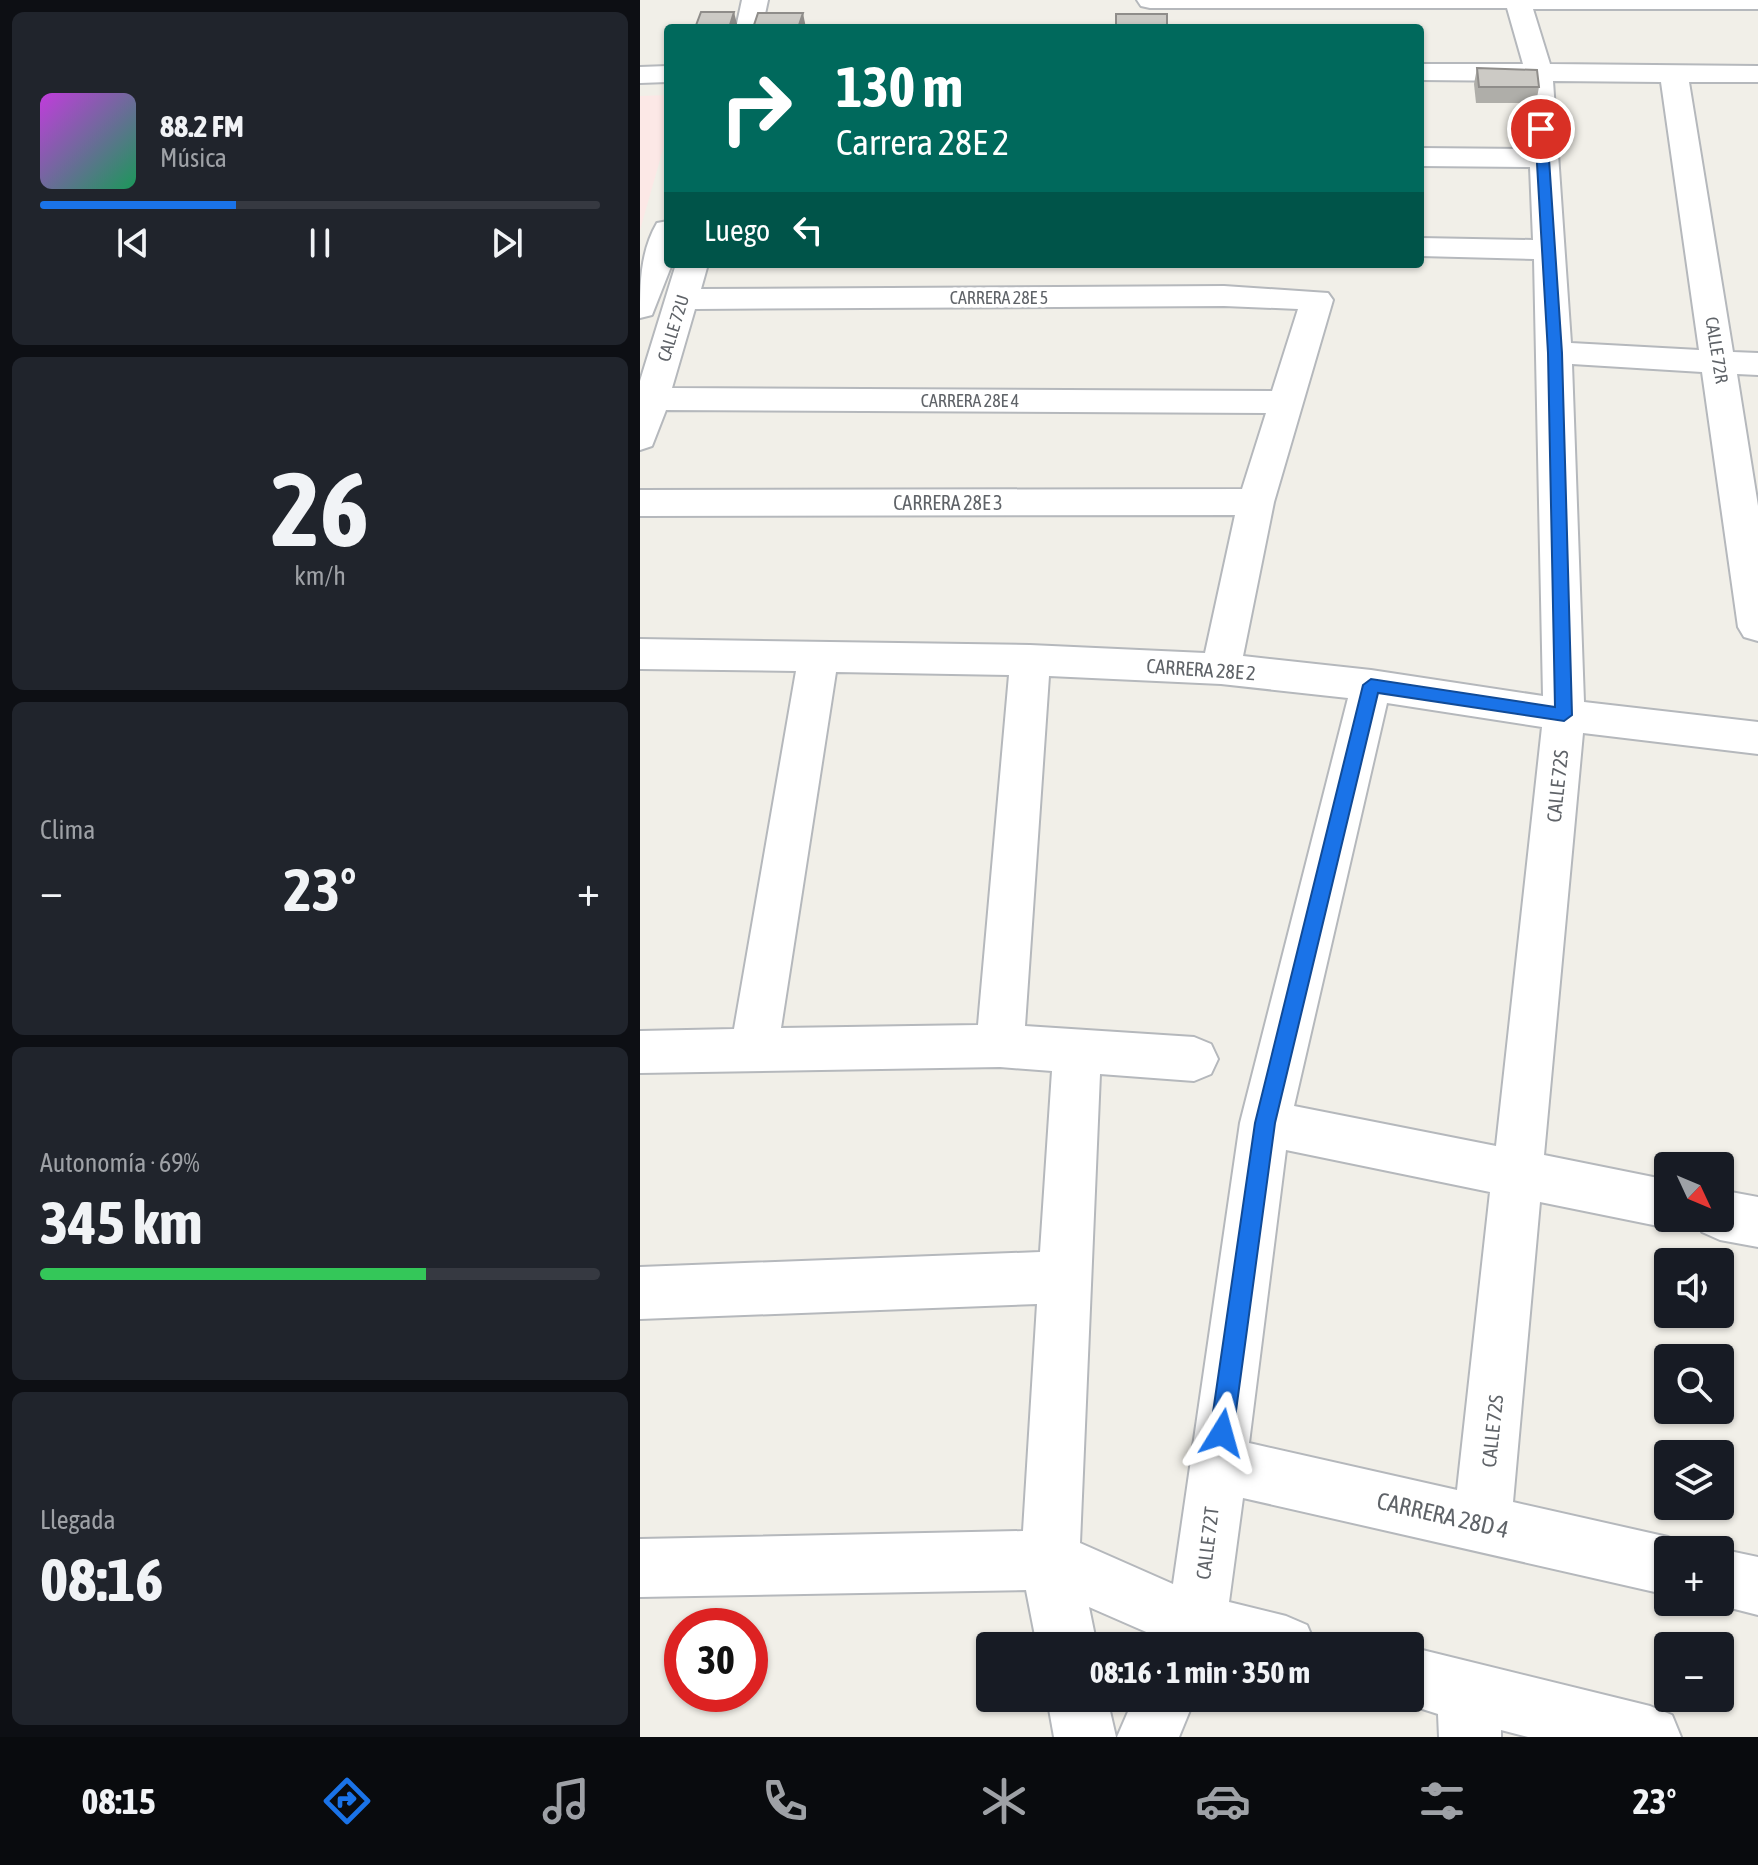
<!DOCTYPE html>
<html lang="es">
<head>
<meta charset="utf-8">
<style>
	body { margin:0; font-family:"Asap Condensed",sans-serif; background:#20242c; color:#f1f3f6; height:100vh; display:flex; flex-direction:column; font-size:30px; white-space:nowrap }
	* { box-sizing:border-box; margin:0 }
	p { font-size:26px; color:#9ea1a6 }
	.icon { flex:none; width:44px; height:44px; fill:none; stroke:currentColor; stroke-width:2; stroke-linecap:round; stroke-linejoin:round }
	.map { position:relative; flex:1; overflow:hidden }
	.side { display:flex; flex-direction:column; gap:12px; padding:12px; background:#0d0f14; width:640px }
	.side>* { flex:none }
	.banner { position:absolute; left:24px; top:24px; width:760px; height:244px; border-radius:8px; box-shadow:0 2px 6px #0004; background:#00695c; color:#fff; overflow:hidden }
	.needle { width:52px; rotate:134deg }
	.fabs { position:absolute; left:1014px; top:1152px; display:grid; gap:16px }
	.fabs a { display:grid; place-items:center; width:80px; height:80px; border-radius:8px; background:#171b24; box-shadow:0 2px 6px #0004; font-size:40px }
	.speed { position:absolute; left:24px; top:1608px; display:flex; gap:16px; font-size:40px; font-weight:700; text-align:center }
	.speed>* { display:grid; place-content:center; width:104px; height:104px; border-radius:50%; background:#171b24; box-shadow:0 2px 6px #0004; line-height:1 }
	.speed .limit { border:12px solid #d22; background:#fff; color:#111 }
	.pin { position:absolute; display:grid; place-items:center; width:68px; height:68px; color:#fff; margin:-34px; border:4px solid #fff; border-radius:50%; box-shadow:0 2px 8px #0007 }
	.me { position:absolute; width:88px; margin:-44px; rotate:8deg; stroke-linejoin:round; filter:drop-shadow(0 0 6px #0008) }
	.turn { display:flex; align-items:center; gap:28px; height:168px; padding:0 40px; font-size:36px }
	.turn .icon { width:104px; height:104px; stroke-width:2.5 }
	.turn b { display:block; font-size:56px; line-height:68px }
	.then { display:flex; align-items:center; height:76px; padding:0 40px; background:#0003; gap:16px; font-size:30px }
	.big { font-size:60px; font-weight:700; line-height:1.1 }
	.side .widget { flex:1; display:flex; flex-direction:column; justify-content:center; gap:12px; min-width:0; padding:0 28px; border-radius:12px; background:#20242c }
	.side .dial { align-items:center; gap:0 }
	.dial b { font-size:104px; line-height:1 }
	.song { display:flex; align-items:center; gap:24px }
	.cover { width:96px; height:96px; border-radius:12px; background:linear-gradient(135deg,hsl(290 70% 55%),hsl(150 70% 35%)) }
	.played { height:8px; border-radius:4px; background:linear-gradient(90deg,#1a73e8 35%,#363941 35%) }
	.keys { display:flex; justify-content:space-around; direction:ltr }
	.heat { display:flex; justify-content:space-between; align-items:center; font-size:44px; direction:ltr }
	.charge { height:12px; border-radius:6px; background:linear-gradient(90deg,#34c759 69%,#363941 0) }
	.trip { position:absolute; left:336px; top:1632px; width:448px; height:80px; border-radius:8px; background:#171b24; box-shadow:0 2px 6px #0004; font-weight:700; line-height:80px; text-align:center }
	.menu { display:flex; height:128px; justify-content:space-around; align-items:center; background:#090b0e; color:#9ea1a6 }
	.menu .icon { width:56px; height:56px }
	.menu .selected { color:#1a73e8 }
	.menu b { font-size:36px; color:#f1f3f6 }
	main { display:flex; flex:1; min-height:0 }
	.map>svg:first-child { display:block }
	.medical { fill:#fce8e6 }
	.lines { fill:none; stroke-linecap:round; stroke-linejoin:round }
	.minor-casing { stroke:#b5b8bc; stroke-width:4 }
	.minor { fill:#fff; fill-rule:evenodd }
	.wall { fill:#afaea9 }
	.shaded-wall { fill:#8f8d8a }
	.building { fill:#cccac5; stroke:#8f8d8a; stroke-width:2 }
	.route { fill:#1a73e8; stroke:#114b97; stroke-width:2 }
	.labels { text-anchor:middle; dominant-baseline:central; stroke-width:7; stroke-linejoin:round; paint-order:stroke }
	.far-street-label { font-size:18px; fill:#5f6368; stroke:#fff }
	.street-label { font-size:20px; fill:#5f6368; stroke:#fff }
	.near-street-label { font-size:24px; fill:#5f6368; stroke:#fff }
</style>
</head>
<body>
<main>
<section class="side">
<div class="widget">
<div class="song"><i class="cover"></i><div><b>88.2 FM</b><p>Música</p></div></div>
<div class="played"></div>
<div class="keys"><svg class="icon" aria-label="previous" viewBox="0 0 24 24"><path d="M18 5L8 12l10 7zM5 5v14"/></svg><svg class="icon" aria-label="pause" viewBox="0 0 24 24"><path d="M8 5v14M16 5v14"/></svg><svg class="icon" aria-label="next" viewBox="0 0 24 24"><path d="M6 5l10 7-10 7zM19 5v14"/></svg></div>
</div>
<div class="widget dial"><b>26</b><p>km/h</p></div>
<div class="widget"><p>Clima</p>
<div class="heat"><a>−</a><b class="big">23°</b><a>+</a></div>
</div>
<div class="widget"><p>Autonomía · 69%</p><b class="big">345 km</b><div class="charge"></div></div>
<div class="widget"><p>Llegada</p><b class="big">08:16</b></div>
</section>
<div class="map">
<svg width="1118" height="1737" viewBox="0 0 1118 1737">
	<rect width="100%" height="100%" fill="#f1efe8"/>
	<polygon class="medical" points="28,95 28,132 0,230 0,96"/>
	<g class="lines">
		<g class="minor-casing">
			<g id="minor">
				<polygon points="102,0 128,0 122,28 96,28"/>
				<path d="M497,0H1118V9H893L910,64L1118,66V82H1049L1093,352L1118,353V375L1097,374L1118,506V641L1104,637L1098,627L1062,372L932,364L944,702L1118,722V754L943,733L904,1155L1028,1180V1218H1047L1028,1228L900,1202L873,1502L1028,1537L1049,1545L1050,1550H1028V1595L603,1498L589,1602L646,1616L667,1625L676,1646H517L520,1638L449,1607L457,1646H397L386,1590L0,1597V1539L383,1531L397,1304L0,1319V1267L400,1252L412,1071L360,1067L0,1073V1031L94,1029L156,671L0,669V639L390,645L565,653L595,515L0,516V490L602,489L626,413L26,410L12,446L0,450V381L36,264H68L61,289L584,286L688,293L693,300L634,502L603,656L731,670L903,696L894,259L780,256V238L893,240L890,167L780,166V148L889,149L885,81L780,80V64H883L867,8H510L501,6ZM913,81L1021,82L1059,350L931,343ZM584,306L658,309L632,391L32,388L55,309ZM196,672L369,675L338,1025L141,1028ZM409,676L581,684L708,698L600,1123L533,1584L440,1543L460,1074L554,1081L571,1074L578,1059L571,1044L554,1037L385,1026ZM747,703L902,727L856,1146L654,1106ZM646,1150L850,1192L817,1490L609,1443Z"/>
				<polygon points="28,66 28,82 0,83 0,67"/>
				<path d="M28,221V264H32L12,315L0,318C0,285 0,252 17,223Z"/>
				<polygon points="1080,1190 1118,1197 1118,1247 1080,1240 1062,1232 1056,1218 1080,1218"/>
				<polygon points="1080,1549 1118,1557 1118,1615 1067,1602 1080,1602 1080,1550 1077,1550"/>
				<polygon points="770,1647 1010,1706 1032,1715 1041,1737 888,1737 861,1730 861,1737 799,1737 798,1714 748,1698 770,1698"/>
				<polygon points="407,1698 467,1698 476,1737 414,1737"/>
				<polygon points="494,1698 555,1698 539,1737 477,1737"/>
			</g>
		</g>
		<use href="#minor" class="minor"/>
	</g>
	<polygon class="wall" points="837,68 899,87 896,103 836,103 834,84"/>
	<g class="shaded-wall">
		<polygon points="94,12 98,28 89,28"/>
		<polygon points="163,13 166,28 158,28"/>
	</g>
	<g class="building">
		<polygon points="61,12 94,12 89,28 55,28"/>
		<polygon points="118,13 163,13 158,28 113,28"/>
		<rect x="476" y="14" width="51" height="14"/>
		<polygon points="837,68 897,70 899,87 839,87"/>
	</g>
	<polygon class="route" points="901,126 907,129 922,353 932,715 924,721 738,693 635,1123 593,1433 590,1441 582,1445 573,1441 570,1433 615,1123 723,685 731,679 915,707 908,353 895,129"/>
	<g class="labels">
		<g class="far-street-label">
			<text x="359" y="297">CARRERA 28E 5</text>
			<text transform="translate(33 328) rotate(-73)">CALLE 72U</text>
			<text transform="translate(1077 350) rotate(81)">CALLE 72R</text>
			<text x="330" y="400">CARRERA 28E 4</text>
		</g>
		<g class="street-label">
			<text x="308" y="502">CARRERA 28E 3</text>
			<text transform="translate(561 669) rotate(4)">CARRERA 28E 2</text>
			<text transform="translate(917 786) rotate(-84)">CALLE 72S</text>
			<text transform="translate(852 1431) rotate(-84)">CALLE 72S</text>
			<text transform="translate(567 1543) rotate(-83)">CALLE 72T</text>
		</g>
		<g class="near-street-label">
			<text transform="translate(803 1515) rotate(13)">CARRERA 28D 4</text>
		</g>
	</g>
</svg>
<div class="fabs">
<a><svg class="needle" viewBox="-14 -14 28 28"><path d="M0-13l5 13h-10z" fill="#e53935"/><path d="M0 13l5-13h-10z" fill="#9ea1a6"/></svg></a>
<a><svg class="icon" aria-label="sound" viewBox="0 0 24 24"><path d="M4 9h4l5-4v14l-5-4H4zM17 9q2 3 0 6"/></svg></a>
<a><svg class="icon" aria-label="search" viewBox="0 0 24 24"><circle cx="10" cy="10" r="6"/><path d="M15 15l6 6"/></svg></a>
<a><svg class="icon" aria-label="layers" viewBox="0 0 24 24"><path d="M12 4l9 5-9 5-9-5zM3 14l9 5 9-5"/></svg></a>
<a>+</a>
<a>−</a>
</div>
<div class="speed"><div class="limit">30</div></div>
<div class="pin" style="left:901px;top:129px;background:#d93025"><svg class="icon" aria-label="arrive" viewBox="0 0 24 24"><path d="M6 21V4h12l-3 4 3 4H6"/></svg></div>
<svg class="me" style="left:582px;top:1433px" viewBox="-20 -20 40 40"><path d="M0-17L14 15 0 8-14 15z" fill="#1a73e8" stroke="#fff" stroke-width="4"/></svg>
<div class="trip">08:16 · 1 min · 350 m</div>
<div class="banner">
<div class="turn"><svg class="icon" aria-label="right" viewBox="0 0 24 24"><path d="M7 20v-9h11M14 6l5 5-5 5"/></svg><div><b>130 m</b>Carrera 28E 2</div></div>
<div class="then">Luego<svg class="icon" aria-label="left" viewBox="0 0 24 24"><path d="M17 20v-9H6M10 6l-5 5 5 5"/></svg></div>
</div>
</div>
</main>
<nav class="menu">
<b>08:15</b>
<svg class="icon selected" aria-label="directions" viewBox="0 0 24 24"><path d="M12 3l9 9-9 9-9-9zM9 14v-3h6M13 9l2 2-2 2"/></svg>
<svg class="icon" aria-label="music" viewBox="0 0 24 24"><path d="M9 18V5l10-2v13"/><circle cx="6" cy="18" r="3"/><circle cx="16" cy="16" r="3"/></svg>
<svg class="icon" aria-label="phone" viewBox="0 0 24 24"><path d="M5 4h4l2 5-3 2q2 4 5 5l2-3 5 2v4C11 20 4 13 5 4z"/></svg>
<svg class="icon" aria-label="climate" viewBox="0 0 24 24"><path d="M12 3v18M4 7l16 10M4 17L20 7"/></svg>
<svg class="icon" aria-label="car" viewBox="0 0 24 24"><path d="M5 17H2v-5l4-1 3-4h7l3 4 3 1v5h-3M9 17h6M6 11h13"/><circle cx="7" cy="17" r="2"/><circle cx="17" cy="17" r="2"/></svg>
<svg class="icon" aria-label="filters" viewBox="0 0 24 24"><path d="M4 7h16M4 17h16"/><circle cx="9" cy="7" r="2"/><circle cx="15" cy="17" r="2"/></svg>
<b>23°</b>
</nav>
</body>
</html>
